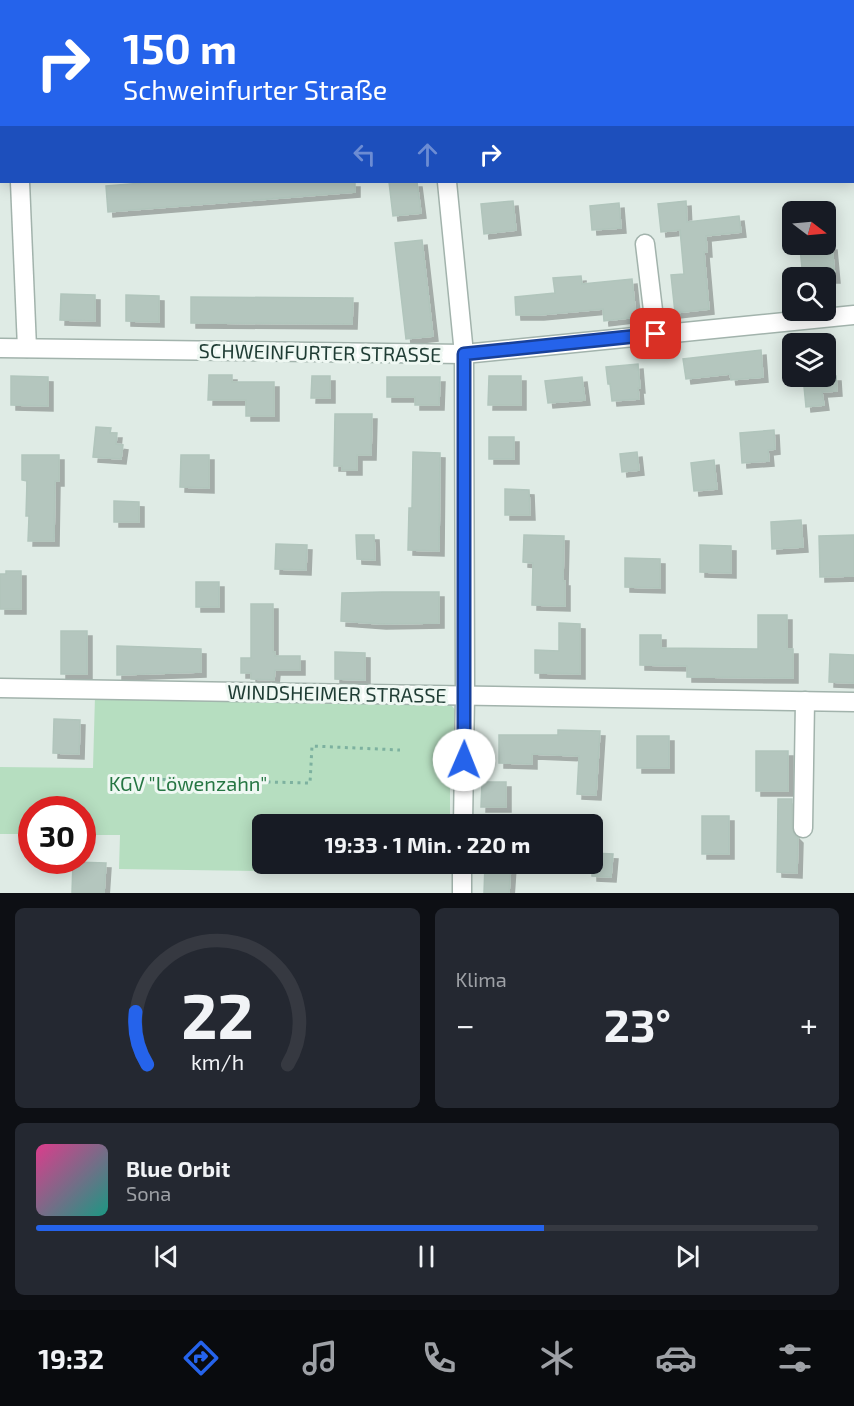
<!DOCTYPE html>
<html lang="de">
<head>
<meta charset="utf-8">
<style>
	body { margin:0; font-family:"Exo 2",sans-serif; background:#242831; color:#f1f3f6; height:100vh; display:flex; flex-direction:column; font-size:22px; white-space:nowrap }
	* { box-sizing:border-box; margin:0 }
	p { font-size:20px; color:#9ea1a6 }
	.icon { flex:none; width:33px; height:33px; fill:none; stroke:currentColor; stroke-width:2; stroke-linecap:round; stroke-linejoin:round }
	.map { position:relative; height:893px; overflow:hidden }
	.side { display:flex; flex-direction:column; gap:15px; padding:15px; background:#0d0f14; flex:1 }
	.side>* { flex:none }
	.guide { position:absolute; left:0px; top:0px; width:855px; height:183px; box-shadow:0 3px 15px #0003; background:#2563eb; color:#fff; overflow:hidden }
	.needle { width:39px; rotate:106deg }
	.tools { position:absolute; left:782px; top:201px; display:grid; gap:12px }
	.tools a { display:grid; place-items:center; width:54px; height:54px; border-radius:9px; background:#171b24; box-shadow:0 3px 15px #0003; font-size:30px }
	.speed { position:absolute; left:18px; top:796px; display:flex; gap:12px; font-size:30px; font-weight:700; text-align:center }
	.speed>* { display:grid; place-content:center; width:78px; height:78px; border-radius:50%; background:#171b24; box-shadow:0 3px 15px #0003; line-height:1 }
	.speed .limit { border:9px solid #d22; background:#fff; color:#111 }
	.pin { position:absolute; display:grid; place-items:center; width:51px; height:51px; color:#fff; margin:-26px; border-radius:12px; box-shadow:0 3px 9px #0006 }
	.me { position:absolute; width:66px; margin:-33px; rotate:1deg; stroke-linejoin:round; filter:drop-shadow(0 0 4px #0008) }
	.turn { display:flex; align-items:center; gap:21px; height:126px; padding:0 24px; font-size:27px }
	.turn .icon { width:78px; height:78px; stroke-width:2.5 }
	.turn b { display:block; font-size:42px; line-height:51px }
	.lanes { display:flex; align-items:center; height:57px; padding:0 24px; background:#0003; justify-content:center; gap:30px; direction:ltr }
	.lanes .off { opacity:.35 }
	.big { font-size:45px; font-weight:700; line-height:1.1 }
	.side .card { flex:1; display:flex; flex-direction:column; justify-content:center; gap:9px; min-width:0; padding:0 21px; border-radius:9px; background:#242831 }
	.side .dial { align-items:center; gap:0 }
	.dial svg { height:156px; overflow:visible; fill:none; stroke:#363941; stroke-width:7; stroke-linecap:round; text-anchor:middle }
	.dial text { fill:#f1f3f6; stroke:none }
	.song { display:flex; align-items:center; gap:18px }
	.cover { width:72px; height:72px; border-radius:9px; background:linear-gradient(135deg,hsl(330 70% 55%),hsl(170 70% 35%)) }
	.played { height:6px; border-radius:3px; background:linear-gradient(90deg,#2563eb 65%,#363941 65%) }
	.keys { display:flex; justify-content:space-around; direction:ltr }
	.heat { display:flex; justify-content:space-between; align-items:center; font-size:33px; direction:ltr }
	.side .tiles { flex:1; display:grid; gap:15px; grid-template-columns:1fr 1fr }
	.card:last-child { grid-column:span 2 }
	.trip { position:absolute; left:252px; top:814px; width:351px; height:60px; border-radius:9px; background:#171b24; box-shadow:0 3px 15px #0003; font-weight:700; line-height:60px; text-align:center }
	.dock { display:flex; height:96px; justify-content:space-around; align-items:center; background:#090b0e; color:#9ea1a6 }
	.dock .icon { width:42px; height:42px }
	.dock .selected { color:#2563eb }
	.dock b { font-size:27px; color:#f1f3f6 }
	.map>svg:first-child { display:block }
	.green { fill:#b6dec0 }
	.building { fill:#b4c6be; stroke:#b1c5bc; stroke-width:1.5; filter:url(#shadow) }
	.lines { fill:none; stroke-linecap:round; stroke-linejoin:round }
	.minor-casing { stroke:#a2b3ac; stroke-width:21 }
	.path { stroke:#7db19f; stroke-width:3; stroke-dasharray:3 4.5; stroke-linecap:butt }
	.minor { stroke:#fff; stroke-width:18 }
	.route-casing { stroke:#184099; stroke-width:15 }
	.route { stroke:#2563eb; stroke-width:10 }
	.labels { text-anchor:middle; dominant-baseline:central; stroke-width:6; stroke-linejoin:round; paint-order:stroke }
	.street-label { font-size:20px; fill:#1f3c34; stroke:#eff8f3 }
	.park-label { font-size:20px; fill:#267643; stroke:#eff8f3 }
</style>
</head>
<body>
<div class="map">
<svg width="854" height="893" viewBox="0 0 854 893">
	<defs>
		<filter id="shadow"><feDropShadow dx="5" dy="5" stdDeviation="0" flood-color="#0004"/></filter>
	</defs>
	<rect width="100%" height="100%" fill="#dfebe5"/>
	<polygon class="green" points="95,696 317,700 318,703 451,705 458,713 456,786 450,786 450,825 262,825 262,864 449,864 449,874 119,869 120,835 83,835 82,810 32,810 31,834 0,834 0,767 93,768"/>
	<g class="building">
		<polygon points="155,182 355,182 355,192 108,212 106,186"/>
		<polygon points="389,182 417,182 421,213 393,216"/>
		<polygon points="513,201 516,230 484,234 481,204"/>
		<polygon points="686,201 687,222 739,216 741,232 706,236 707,252 704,252 709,309 675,313 671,275 684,274 680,230 661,232 658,204"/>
		<polygon points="619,203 621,228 592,230 590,206"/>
		<polygon points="422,240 433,336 406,339 395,243"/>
		<polygon points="832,245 835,278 803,278 800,248"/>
		<polygon points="581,276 582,284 632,279 636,317 604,321 603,309 539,315 516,315 515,297 555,293 553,278"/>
		<polygon points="61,294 95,295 95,321 60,320"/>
		<polygon points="126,295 159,296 159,322 126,321"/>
		<polygon points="191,297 353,298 352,324 191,323"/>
		<polygon points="761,350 763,377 731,380 730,374 686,379 683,359"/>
		<polygon points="638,364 640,388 638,388 639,399 612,401 610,384 608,384 606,367"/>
		<polygon points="209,375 232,375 232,382 274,382 274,416 246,416 246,400 208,400"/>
		<polygon points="11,376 48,377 48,406 11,405"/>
		<polygon points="312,376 330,376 330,398 311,398"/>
		<polygon points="489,376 521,376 521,405 488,405"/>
		<polygon points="803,376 836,376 837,391 822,392 824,405 806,407"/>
		<polygon points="387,377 440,377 439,405 415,405 415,397 387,397"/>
		<polygon points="582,377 585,400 548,403 545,381"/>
		<polygon points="335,414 372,414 371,455 357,455 357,470 342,470 342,466 334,466"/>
		<polygon points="96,427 111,428 110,433 117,433 116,444 123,445 121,459 93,457"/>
		<polygon points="774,430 775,449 768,450 769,461 742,463 740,433"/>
		<rect x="489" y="437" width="25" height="22"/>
		<polygon points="413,452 440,453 439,551 408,550 409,508 412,508"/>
		<polygon points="637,452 639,470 622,472 620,454"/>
		<polygon points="22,455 59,455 59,481 55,481 54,541 28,541 29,516 26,516 27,481 22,480"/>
		<polygon points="181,455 209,455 209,488 180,487"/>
		<polygon points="714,460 717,489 694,491 691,463"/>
		<polygon points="505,489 529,490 530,515 505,515"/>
		<polygon points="114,501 139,502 139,522 114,522"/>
		<polygon points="801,520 803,547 772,549 771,522"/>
		<polygon points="356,535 374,535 375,560 357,559"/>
		<polygon points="524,535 564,536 563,581 565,581 565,606 532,605 533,563 523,562"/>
		<polygon points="854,535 854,576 820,577 819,536"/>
		<polygon points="276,544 307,545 306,570 275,569"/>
		<polygon points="700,545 731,546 731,573 700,572"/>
		<polygon points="625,558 660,559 660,588 625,587"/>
		<polygon points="6,571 21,571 21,609 0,609 0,574 6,574"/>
		<rect x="196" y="582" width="23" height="25"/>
		<polygon points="382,592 439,592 439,623 381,624 341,621 342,593"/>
		<polygon points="251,604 273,604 273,652 275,652 275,656 300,656 300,670 275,670 274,680 251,679 251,673 241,673 241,658 251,658"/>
		<polygon points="758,615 787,615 787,649 793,649 793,678 687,677 687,666 640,665 640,635 661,635 661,648 758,649"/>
		<polygon points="559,623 580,624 580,674 535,673 535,650 559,651"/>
		<rect x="61" y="631" width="26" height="43"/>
		<polygon points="117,646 201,649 201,672 117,675"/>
		<polygon points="335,652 365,653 365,680 335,679"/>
		<polygon points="830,654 854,655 854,683 829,682"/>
		<polygon points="54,719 80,720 79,754 53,753"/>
		<polygon points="558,730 600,731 596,795 577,794 579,756 532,754 532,764 499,763 499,735 558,735"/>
		<rect x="637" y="736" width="32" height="32"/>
		<rect x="756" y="751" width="32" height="40"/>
		<polygon points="482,782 506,782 506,807 481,807"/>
		<polygon points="778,799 792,799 792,828 794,834 798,838 797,873 777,872"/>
		<rect x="702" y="816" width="27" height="38"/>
		<polygon points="592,853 613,854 611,877 592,876"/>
		<polygon points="73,862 106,863 104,893 72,893"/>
		<polygon points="485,864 511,864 509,893 484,893"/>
	</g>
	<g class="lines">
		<g class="minor-casing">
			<g id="minor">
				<polyline points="331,0 331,2"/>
				<polyline points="429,0 429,2"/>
				<polyline points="203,2 223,0"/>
				<polyline points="0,17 2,17"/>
				<polyline points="20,182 27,348"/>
				<polyline points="447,182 464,354 465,695 463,825"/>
				<polyline points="645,244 656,335"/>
				<polyline points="0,348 464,354 854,315"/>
				<polyline points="0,688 854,702"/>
				<polyline points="803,828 805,701"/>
				<polyline points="462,893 462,864"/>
			</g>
		</g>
		<polyline class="path" points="140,779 310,783 312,746 400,750"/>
		<use href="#minor" class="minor"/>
	</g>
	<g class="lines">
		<g class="route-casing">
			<polyline id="route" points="464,760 464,354 656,334"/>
		</g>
		<use href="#route" class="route"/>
	</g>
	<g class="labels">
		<g class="street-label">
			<text transform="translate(320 352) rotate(1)">SCHWEINFURTER STRASSE</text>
			<text transform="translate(337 693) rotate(1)">WINDSHEIMER STRASSE</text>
		</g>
		<g class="park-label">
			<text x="188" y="783">KGV "Löwenzahn"</text>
		</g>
	</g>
</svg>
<div class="tools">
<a><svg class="needle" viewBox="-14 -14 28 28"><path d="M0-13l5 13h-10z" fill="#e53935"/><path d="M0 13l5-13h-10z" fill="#9ea1a6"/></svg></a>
<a><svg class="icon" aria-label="search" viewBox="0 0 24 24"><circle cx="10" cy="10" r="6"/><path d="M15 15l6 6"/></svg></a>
<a><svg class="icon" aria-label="layers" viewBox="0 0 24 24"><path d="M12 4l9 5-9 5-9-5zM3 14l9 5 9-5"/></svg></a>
</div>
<div class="speed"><div class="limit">30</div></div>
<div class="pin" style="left:656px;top:334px;background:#d93025"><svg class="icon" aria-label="arrive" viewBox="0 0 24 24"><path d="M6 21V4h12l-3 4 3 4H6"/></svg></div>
<svg class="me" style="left:464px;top:760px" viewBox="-20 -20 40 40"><circle r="19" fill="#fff"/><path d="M0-13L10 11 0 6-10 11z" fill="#2563eb"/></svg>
<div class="trip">19:33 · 1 Min. · 220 m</div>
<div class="guide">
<div class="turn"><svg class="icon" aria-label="right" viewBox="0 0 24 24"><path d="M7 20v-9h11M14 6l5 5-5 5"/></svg><div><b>150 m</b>Schweinfurter Straße</div></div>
<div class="lanes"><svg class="icon off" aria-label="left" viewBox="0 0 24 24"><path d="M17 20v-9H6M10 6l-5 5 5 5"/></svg><svg class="icon off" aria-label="ahead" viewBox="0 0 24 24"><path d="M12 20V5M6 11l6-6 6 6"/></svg><svg class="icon" aria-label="right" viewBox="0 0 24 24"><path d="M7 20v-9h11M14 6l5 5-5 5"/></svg></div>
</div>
</div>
<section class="side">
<div class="tiles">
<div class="card dial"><svg viewBox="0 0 100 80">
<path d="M14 69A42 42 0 1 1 86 69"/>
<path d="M14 69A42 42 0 0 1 8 42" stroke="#2563eb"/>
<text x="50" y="56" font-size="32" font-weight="700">22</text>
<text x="50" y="72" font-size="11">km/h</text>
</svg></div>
<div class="card"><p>Klima</p>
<div class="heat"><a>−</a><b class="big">23°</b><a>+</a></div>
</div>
<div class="card">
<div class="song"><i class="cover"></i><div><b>Blue Orbit</b><p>Sona</p></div></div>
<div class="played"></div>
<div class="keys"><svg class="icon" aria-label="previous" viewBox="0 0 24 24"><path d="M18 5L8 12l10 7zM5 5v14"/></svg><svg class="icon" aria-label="pause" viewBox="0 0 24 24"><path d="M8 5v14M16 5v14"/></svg><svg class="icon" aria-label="next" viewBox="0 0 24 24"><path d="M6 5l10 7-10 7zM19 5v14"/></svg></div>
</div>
</div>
</section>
<nav class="dock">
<b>19:32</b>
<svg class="icon selected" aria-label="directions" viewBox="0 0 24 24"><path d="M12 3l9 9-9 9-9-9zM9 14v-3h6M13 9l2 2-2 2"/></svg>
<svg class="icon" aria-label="music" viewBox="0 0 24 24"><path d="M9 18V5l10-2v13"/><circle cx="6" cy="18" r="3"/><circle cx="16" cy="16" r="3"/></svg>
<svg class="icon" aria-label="phone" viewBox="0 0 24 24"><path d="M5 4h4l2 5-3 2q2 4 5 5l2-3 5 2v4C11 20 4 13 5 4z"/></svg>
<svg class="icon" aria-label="climate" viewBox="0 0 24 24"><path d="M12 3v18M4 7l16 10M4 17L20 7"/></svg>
<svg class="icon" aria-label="car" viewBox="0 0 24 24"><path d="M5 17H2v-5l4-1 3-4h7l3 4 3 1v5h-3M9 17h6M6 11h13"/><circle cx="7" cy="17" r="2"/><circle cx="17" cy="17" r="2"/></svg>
<svg class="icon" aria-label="filters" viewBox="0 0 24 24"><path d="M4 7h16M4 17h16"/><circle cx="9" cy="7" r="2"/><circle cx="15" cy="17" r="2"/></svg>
</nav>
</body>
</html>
